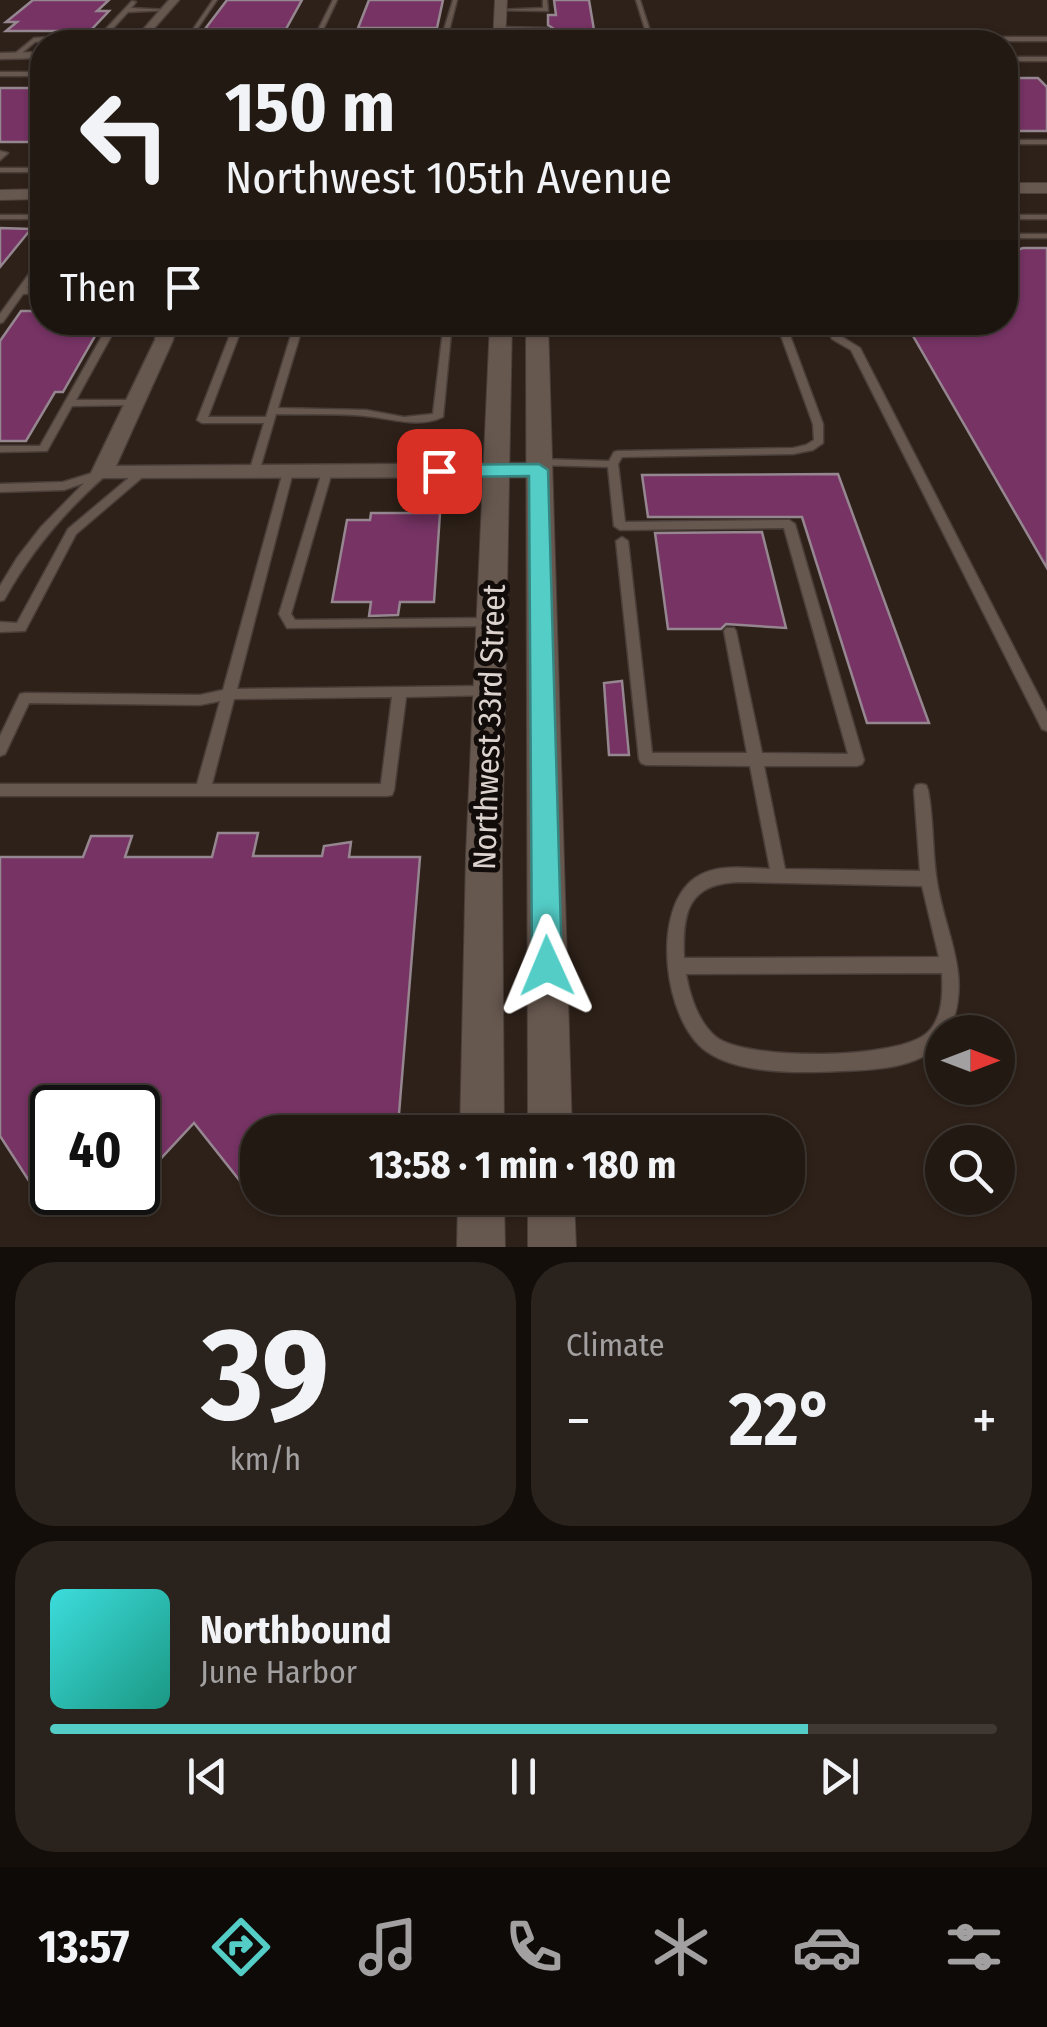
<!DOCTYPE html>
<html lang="en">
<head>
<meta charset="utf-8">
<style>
	body { margin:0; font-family:"Fira Sans Condensed",sans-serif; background:#2a221c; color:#f1f3f6; height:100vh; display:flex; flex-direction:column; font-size:38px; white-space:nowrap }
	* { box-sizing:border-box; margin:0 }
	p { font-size:32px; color:#a2a0a0 }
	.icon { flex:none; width:55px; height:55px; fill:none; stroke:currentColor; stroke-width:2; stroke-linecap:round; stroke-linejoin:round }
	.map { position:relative; height:1247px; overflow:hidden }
	.side { display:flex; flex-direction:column; gap:15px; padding:15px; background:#130e0a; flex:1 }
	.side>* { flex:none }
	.hud { position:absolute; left:30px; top:30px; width:988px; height:305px; border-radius:40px; box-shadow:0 2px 8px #0004,0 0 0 2px #3f3833; background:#221913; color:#f1f3f6; overflow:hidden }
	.needle { width:65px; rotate:90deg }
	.fabs { position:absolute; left:925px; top:1015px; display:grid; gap:20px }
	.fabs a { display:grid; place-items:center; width:90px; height:90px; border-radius:50%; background:#221913; box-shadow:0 2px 8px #0004,0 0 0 2px #3f3833; font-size:50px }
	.speed { position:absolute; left:30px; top:1085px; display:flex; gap:20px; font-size:50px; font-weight:700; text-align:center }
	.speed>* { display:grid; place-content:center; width:130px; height:130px; border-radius:50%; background:#221913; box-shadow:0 2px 8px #0004,0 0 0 2px #3f3833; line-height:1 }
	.speed .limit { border:5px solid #111; border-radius:15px; background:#fff; color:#111 }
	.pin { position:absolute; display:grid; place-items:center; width:85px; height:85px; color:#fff; margin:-42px; border-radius:20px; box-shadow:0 5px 15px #0006 }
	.me { position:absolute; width:110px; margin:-55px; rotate:359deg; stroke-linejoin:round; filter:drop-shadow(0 0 8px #0008) }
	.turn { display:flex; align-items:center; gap:35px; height:210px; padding:0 30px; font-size:45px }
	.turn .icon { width:130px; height:130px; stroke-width:2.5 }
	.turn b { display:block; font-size:70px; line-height:85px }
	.then { display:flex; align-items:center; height:95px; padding:0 30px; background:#0003; gap:20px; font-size:38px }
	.big { font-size:75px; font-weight:700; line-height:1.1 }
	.side .tile { flex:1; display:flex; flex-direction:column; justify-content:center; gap:15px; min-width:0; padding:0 35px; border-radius:40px; background:#2a221c }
	.side .dial { align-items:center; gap:0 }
	.dial b { font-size:130px; line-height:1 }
	.song { display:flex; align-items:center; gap:30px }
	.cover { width:120px; height:120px; border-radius:15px; background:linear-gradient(135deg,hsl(180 70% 55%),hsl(170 70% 35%)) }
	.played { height:10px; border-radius:5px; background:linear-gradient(90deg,#54cdc7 80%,#3f3833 80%) }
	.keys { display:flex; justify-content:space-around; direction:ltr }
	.heat { display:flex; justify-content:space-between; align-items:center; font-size:55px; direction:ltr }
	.side .tiles { flex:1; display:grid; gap:15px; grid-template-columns:1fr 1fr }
	.tile:last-child { grid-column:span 2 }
	.trip { position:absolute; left:240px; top:1115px; width:565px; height:100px; border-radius:40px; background:#221913; box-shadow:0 2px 8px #0004,0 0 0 2px #3f3833; font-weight:700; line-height:100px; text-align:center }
	.tabs { display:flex; height:160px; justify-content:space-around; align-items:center; background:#0e0a08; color:#a2a0a0 }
	.tabs .icon { width:70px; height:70px }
	.tabs .current { color:#54cdc7 }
	.tabs b { font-size:45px; color:#f1f3f6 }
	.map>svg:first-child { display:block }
	.building { fill:#763364; stroke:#958690; stroke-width:2.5 }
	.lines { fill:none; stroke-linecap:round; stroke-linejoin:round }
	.lane-casing { stroke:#493e39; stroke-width:3 }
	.street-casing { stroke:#493e39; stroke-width:3 }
	.secondary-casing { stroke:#493e39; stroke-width:2 }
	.lane { fill:#67584f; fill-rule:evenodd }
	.street { fill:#67584f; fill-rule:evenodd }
	.secondary { fill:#67584f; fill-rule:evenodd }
	.route { fill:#54cdc7; stroke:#378581; stroke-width:2.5 }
	.labels { text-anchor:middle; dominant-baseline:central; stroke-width:10; stroke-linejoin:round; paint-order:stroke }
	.street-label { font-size:32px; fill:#dcd3ce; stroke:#110c09 }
</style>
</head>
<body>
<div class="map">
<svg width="1047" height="1247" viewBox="0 0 1047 1247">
	<rect width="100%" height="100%" fill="#2e2119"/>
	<g class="building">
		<polygon points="33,0 109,0 97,11 109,11 90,31 6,31 17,22 6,22"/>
		<polygon points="227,0 302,0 286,29 205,29"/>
		<polygon points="369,0 443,0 437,28 358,28"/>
		<polygon points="554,0 589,0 596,42 550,42 554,29 548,25 548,15 556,15"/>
		<polygon points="1005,78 1038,78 1047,87 1047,131 1005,131"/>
		<rect x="0" y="88" width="42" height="54"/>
		<polygon points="0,228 31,229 0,267"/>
		<polygon points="1023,248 1047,248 1047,568 905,322 1005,322 1005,254"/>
		<polygon points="21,311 42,311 42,322 103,322 63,392 55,392 26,441 0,441 0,341"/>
		<polygon points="838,474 929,723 867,723 802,517 648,517 642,475"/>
		<polygon points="371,513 440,513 434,602 400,602 398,615 369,616 371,602 332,602 347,520 370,520"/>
		<polygon points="762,532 786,628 726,624 721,629 668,629 655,533"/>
		<polygon points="622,681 629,755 609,755 604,683"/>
		<polygon points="218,833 258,833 253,856 322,856 324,846 351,842 349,857 420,857 398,1126 393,1132 258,1132 258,1171 244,1186 194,1123 138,1183 138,1108 52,1108 52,1162 31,1184 0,1136 0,857 83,857 91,836 132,836 125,857 212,857"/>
	</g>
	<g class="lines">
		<g class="lane-casing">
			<g id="lane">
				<polygon points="213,0 217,0 193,35 316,34 333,0 337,0 321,34 443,33 453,0 457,0 448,35 445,37 320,38 316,42 313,40 314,38 187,38"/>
				<polygon points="543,0 547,0 548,11 498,10 543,8"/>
				<polygon points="636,0 640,0 652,37 1047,37 1047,41 653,41 653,42 649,42"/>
				<polygon points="132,1 136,2 131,8 169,10 128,12 105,37 35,42 17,57 12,56 34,38 101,34"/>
				<polygon points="500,27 547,28 550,30 547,32 498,30"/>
				<polygon points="499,37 538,40 541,42 497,40"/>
				<rect x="1005" y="57" width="42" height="4"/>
				<rect x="0" y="72" width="42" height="4"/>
				<rect x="1005" y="140" width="42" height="4"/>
				<polygon points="0,151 8,153 0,160"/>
				<rect x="0" y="168" width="42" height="4"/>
				<polygon points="0,215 38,215 42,217 38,219 0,219"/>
				<rect x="1005" y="215" width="42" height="4"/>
				<polygon points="1013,234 1047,234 1047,238 1016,238 1012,236"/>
				<polygon points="39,260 42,260 42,267 27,288 42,289 42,293 23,294 3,322 0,323 0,314"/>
				<polygon points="110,322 119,322 76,400 135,400 140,403 138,405 72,406 47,451 0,452 0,446 40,446"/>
				<path d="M235,322H244L208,417H266L295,322H304L278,408L366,410L404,417L433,414L444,322H452L443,417C418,429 391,418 365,416C336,413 306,415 276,414L259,472L254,475L250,474L249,472L264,423H202L197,420Z"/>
				<path d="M776,322H785L823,424V443L813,450L793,454L622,457L618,464L625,522L789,520L795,524L864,760L862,764L857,766H764L785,869L920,871L914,790L916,785L921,784L926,785L928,790C934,821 932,852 937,882C946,938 973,975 949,1032H942V1043C918,1068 875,1070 841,1071C802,1073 739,1075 706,1051C664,1021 650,910 695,878C716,863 746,868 770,869L750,766L646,765L641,763L639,759L616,541L622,537L628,541L652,753H747L724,631L726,628H734L736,631L762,753L848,754L784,528L620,530L614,526L608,467L539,465L534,462L539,459L609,461L614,452L618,451L793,448L806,445L814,440L813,424ZM740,882L922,886L939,957L684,958C682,912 688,883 740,882ZM942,973C943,993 943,1017 928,1032C901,1060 746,1061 716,1037C698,1022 690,996 686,974Z"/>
				<polygon points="825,322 834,322 839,335 860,348 1047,712 1047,731 1042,729 851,350 832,339"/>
				<path d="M288,469L293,472L237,689L487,686L492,687L494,691L492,695L406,697L394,790L392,795L387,796H0V784H197L220,701L200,705L29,703L5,754L0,756V736L20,694L25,693L200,695L223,690L283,472ZM392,697L381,784H212L234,699Z"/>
				<polygon points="327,469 332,472 291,614 295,620 489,618 495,623 493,626 287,628 279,614 322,472"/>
				<path d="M102,470L106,471V475C64,512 31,551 4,600L0,601V586L17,558L41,527L84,483L64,490L0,492V484L63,482Z"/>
				<polygon points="141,470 145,471 145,475 76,534 25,631 0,632 0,622 17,623 68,529 137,471"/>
			</g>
		</g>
		<g class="street-casing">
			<g id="street">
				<polygon points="169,0 179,0 142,42 132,42"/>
				<polygon points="42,52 42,58 0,59 0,53"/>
				<polygon points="158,322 176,322 173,340 116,466 539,463 550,470 539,477 94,478 91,473 155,340"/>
			</g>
		</g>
		<g class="secondary-casing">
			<g id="secondary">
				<polygon points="495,0 507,0 505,42 493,42"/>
				<rect x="1005" y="183" width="42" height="10"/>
				<polygon points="42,189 42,199 0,200 0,190"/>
				<polygon points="490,322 512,322 502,855 504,1132 460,1132 466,855"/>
				<polygon points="526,322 548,322 572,1132 528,1132"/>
				<polygon points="458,1198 504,1198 505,1247 457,1247"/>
				<polygon points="528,1198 574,1198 576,1247 528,1247"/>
			</g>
		</g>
		<use href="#lane" class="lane"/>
		<use href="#street" class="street"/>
		<use href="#secondary" class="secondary"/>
	</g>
	<polygon class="route" points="539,464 548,470 562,966 558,976 547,981 536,976 532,966 529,476 439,477 429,471 439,465"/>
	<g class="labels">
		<g class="street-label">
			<text transform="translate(489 727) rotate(-88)">Northwest 33rd Street</text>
		</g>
	</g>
</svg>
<div class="fabs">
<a><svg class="needle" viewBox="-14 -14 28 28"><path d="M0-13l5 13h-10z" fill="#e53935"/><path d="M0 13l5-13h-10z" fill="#a2a0a0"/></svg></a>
<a><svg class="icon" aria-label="search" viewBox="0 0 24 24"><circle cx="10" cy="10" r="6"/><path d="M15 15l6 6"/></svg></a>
</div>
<div class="speed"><div class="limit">40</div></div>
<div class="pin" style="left:439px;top:471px;background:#d93025"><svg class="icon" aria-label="arrive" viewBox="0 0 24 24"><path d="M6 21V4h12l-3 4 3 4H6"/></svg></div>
<svg class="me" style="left:547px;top:966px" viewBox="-20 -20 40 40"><path d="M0-17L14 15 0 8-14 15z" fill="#54cdc7" stroke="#fff" stroke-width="4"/></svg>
<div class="trip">13:58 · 1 min · 180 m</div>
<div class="hud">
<div class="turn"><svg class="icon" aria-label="left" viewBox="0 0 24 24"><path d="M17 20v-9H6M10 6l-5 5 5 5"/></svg><div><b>150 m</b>Northwest 105th Avenue</div></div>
<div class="then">Then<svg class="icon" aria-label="arrive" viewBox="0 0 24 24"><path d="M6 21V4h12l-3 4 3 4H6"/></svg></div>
</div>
</div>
<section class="side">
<div class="tiles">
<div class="tile dial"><b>39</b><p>km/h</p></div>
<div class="tile"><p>Climate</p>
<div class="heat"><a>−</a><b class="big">22°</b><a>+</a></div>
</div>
<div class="tile">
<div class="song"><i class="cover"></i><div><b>Northbound</b><p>June Harbor</p></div></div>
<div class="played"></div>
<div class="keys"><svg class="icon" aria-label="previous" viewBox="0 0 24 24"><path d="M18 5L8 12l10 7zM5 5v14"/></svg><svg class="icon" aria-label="pause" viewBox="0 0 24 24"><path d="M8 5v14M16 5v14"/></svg><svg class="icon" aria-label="next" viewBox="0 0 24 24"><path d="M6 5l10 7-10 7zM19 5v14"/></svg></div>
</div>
</div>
</section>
<nav class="tabs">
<b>13:57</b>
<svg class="icon current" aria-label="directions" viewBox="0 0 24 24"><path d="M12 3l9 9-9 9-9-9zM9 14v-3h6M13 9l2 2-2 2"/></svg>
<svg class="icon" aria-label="music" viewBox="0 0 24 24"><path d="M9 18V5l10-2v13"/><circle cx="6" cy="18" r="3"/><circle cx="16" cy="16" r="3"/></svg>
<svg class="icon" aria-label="phone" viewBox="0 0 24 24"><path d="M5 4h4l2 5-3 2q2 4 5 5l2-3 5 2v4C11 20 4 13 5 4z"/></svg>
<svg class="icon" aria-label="climate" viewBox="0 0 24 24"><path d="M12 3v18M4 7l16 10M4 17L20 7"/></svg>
<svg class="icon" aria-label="car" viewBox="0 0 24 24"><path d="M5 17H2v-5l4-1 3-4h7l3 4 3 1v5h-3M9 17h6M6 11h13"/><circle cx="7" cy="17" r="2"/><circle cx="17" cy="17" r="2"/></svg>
<svg class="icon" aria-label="filters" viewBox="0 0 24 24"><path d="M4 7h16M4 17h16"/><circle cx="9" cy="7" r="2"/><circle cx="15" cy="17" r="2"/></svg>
</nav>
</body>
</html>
